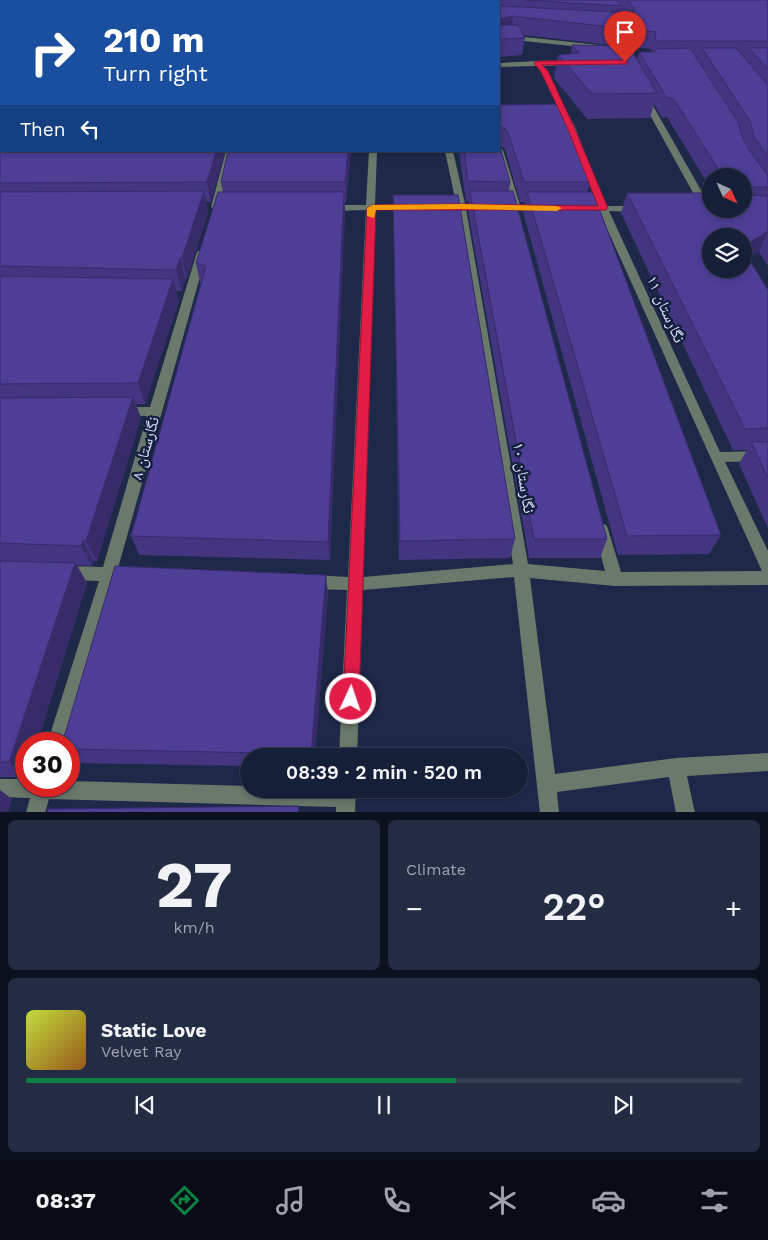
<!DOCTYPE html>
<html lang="en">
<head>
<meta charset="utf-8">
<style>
	body { margin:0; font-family:"Work Sans","Noto Naskh Arabic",sans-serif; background:#232c43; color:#f1f3f6; height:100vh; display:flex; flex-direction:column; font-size:19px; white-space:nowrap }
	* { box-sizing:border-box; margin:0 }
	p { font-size:16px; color:#9ea2ae }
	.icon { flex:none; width:28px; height:28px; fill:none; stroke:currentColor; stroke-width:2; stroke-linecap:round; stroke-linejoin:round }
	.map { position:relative; height:812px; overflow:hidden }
	.details { display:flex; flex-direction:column; gap:8px; padding:8px; background:#0c111f; flex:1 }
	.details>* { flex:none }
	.top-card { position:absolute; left:0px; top:0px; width:500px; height:152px; box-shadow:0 2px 8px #0003,0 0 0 1px #353d53; background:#1a4fa0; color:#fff; overflow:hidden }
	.needle { width:32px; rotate:135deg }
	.tools { position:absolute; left:702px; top:168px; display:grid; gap:10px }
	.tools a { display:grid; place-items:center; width:50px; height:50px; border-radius:50%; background:#161f38; box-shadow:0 2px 8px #0003,0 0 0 1px #353d53; font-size:25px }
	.speed { position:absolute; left:15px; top:732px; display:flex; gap:10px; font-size:25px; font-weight:700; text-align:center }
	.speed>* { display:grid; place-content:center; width:65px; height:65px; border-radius:50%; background:#161f38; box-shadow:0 2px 8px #0003,0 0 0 1px #353d53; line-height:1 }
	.speed .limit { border:8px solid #d22; background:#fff; color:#111 }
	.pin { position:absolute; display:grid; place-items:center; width:42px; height:42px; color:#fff; margin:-51px -21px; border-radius:50% 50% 50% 0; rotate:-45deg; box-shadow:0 0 5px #0007 }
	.pin .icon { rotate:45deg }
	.me { position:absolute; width:55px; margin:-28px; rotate:3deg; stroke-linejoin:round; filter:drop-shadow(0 0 4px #0008) }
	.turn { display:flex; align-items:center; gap:18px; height:105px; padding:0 20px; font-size:22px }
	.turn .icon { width:65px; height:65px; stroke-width:2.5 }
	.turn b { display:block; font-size:35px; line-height:42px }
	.then { display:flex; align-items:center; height:48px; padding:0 20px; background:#0003; gap:10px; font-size:19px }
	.big { font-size:38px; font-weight:600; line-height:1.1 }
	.details .tile { flex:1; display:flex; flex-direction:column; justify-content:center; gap:8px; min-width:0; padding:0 18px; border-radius:8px; background:#232c43 }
	.details .dial { align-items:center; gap:0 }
	.dial b { font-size:65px; line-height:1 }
	.song { display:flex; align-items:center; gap:15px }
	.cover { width:60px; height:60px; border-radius:8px; background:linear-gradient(135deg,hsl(70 70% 55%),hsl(30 70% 35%)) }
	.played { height:5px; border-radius:2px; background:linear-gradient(90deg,#0b8043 60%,#353d53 60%) }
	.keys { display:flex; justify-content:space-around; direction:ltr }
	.heat { display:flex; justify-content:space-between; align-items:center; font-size:28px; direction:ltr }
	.details .tiles { flex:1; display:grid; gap:8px; grid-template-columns:1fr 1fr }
	.tile:last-child { grid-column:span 2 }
	.trip { position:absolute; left:240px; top:748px; width:288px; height:50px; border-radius:25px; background:#161f38; box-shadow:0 2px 8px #0003,0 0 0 1px #353d53; font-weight:600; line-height:50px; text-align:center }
	.tabs { display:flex; height:80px; justify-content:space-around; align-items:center; background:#090c16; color:#9ea2ae }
	.tabs .icon { width:35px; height:35px }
	.tabs .on { color:#0b8043 }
	.tabs b { font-size:22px; color:#f1f3f6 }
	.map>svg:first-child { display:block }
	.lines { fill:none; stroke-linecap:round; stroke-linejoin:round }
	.minor { fill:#6a796b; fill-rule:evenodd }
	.wall { fill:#443581; fill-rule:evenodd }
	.shaded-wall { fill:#372b69 }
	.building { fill:#4f3e96; stroke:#372b69 }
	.route { fill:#e11d48; stroke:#92132f }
	.slow { fill:#f59e0b }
	.labels { text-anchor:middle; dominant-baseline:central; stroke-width:5; stroke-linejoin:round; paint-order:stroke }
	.street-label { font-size:16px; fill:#dce5fa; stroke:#151f3f }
</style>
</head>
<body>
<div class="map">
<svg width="768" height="813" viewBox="0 0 768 813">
	<rect width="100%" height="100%" fill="#1e294a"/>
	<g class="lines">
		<g class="minor">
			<polygon points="515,36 599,45 602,47 599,49 515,40 499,41 499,37"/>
			<polygon points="537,61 574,61 578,63 574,65 543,66 575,127 606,206 638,206 643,209 638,212 609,211 720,452 768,451 768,461 725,462 768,551 768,585 615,586 530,578 555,774 676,758 768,753 768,771 687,776 695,813 676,813 669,777 557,792 559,813 540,813 514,577 363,590 357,756 339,756 347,590 311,589 306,587 303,582 306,577 311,575 348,577 366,210 328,211 323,208 328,205 366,205 369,151 377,151 375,205 408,204 413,207 408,210 375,210 363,577 513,564 457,209 443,209 438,206 443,203 456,203 445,151 453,151 465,204 511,205 495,151 499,151 499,147 503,150 520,205 541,205 546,208 541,211 466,209 528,564 605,571 594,529 596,525 601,523 606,525 608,529 621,572 762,571 599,211 583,211 578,208 583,205 597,205 567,127 541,72 536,66 499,67 499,63"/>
			<polygon points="641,95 648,97 727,236 717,236 640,97"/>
			<rect x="0" y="121" width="1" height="4"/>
			<polygon points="226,151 234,151 221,207 216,210 211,207"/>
			<polygon points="202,249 207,252 118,568 134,570 137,575 134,580 129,582 114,581 65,744 47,744 99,581 67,580 62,578 59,573 62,568 67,566 103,567 147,416 118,415 116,412 118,409 122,407 150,407 197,252"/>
			<polygon points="0,779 26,779 26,786 69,786 69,781 249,786 249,789 356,789 355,813 336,813 336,807 49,799 45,813 26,813 30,798 0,797"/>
		</g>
	</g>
	<g class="wall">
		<path d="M405,0H768V266L759,252L748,258L768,290V528L739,464L747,450H733L621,213L627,193L711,209H744V176H711V189L667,117L662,118L654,104L650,118L587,119L554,78L558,55L571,54L572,45L620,46L523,35L525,38L522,55L499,57V1H404ZM629,47L651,49V52H639L637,60Z"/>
		<polygon points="499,105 590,182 587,192 721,535 709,554 618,555 523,212 525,202 520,202 505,149 500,146 510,182 509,191 607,539 600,558 529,558 468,211 469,201 466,201 459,151 499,151"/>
		<polygon points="0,132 225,151 211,202 206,202 208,212 187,279 185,279 182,291 176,291 179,301 145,404 136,404 141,418 97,561 94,561 92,566 77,565 87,583 37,744 26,744 26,777 0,777"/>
		<polygon points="228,151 351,151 346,202 345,202 345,211 330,560 139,555 131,536 201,283 200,283 196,263 223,192 221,182"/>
		<polygon points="393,195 515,539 510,558 399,560"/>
		<polygon points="328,593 315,756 249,756 249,766 74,763 69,758 69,744"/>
	</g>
	<g class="shaded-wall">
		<rect x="246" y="0" width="10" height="1"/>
		<polygon points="513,16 511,34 499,36 500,19"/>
		<rect x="0" y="91" width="1" height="27"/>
		<polygon points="501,126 499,145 499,128"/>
		<polygon points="216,151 225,151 211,202 207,182"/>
		<polygon points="348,151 351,151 346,202 345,182"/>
		<polygon points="204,191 208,212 187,279 182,258"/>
		<polygon points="344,192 345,211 330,560 328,542"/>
		<polygon points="768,231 759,252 744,261 744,245"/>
		<polygon points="180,258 185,279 182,291 176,270"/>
		<polygon points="173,279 179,301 145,404 138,383"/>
		<polygon points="133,397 141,418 97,561 86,541"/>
		<polygon points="83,541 94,561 92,566 81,546"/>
		<polygon points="75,563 87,583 37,744 26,744 26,777 9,762"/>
		<polygon points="326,575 328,593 315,756 311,756 311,754"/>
		<polygon points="0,790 12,799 8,813 0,813"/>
	</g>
	<g class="building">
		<polygon points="0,0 246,0 246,1 1,1 1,91 0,91"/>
		<polygon points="266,0 499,0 501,6 633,13 634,8 628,0 768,0 768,41 655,41 656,32 513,16 500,19 500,25 518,25 525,38 499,39 499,1 266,1"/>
		<polygon points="525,0 617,0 622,6"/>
		<polygon points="572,45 629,46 657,93 592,94 558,55 579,53"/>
		<polygon points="690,48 738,122 743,139 750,151 768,175 768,187 744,187 744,176 723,176 673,98 667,98 639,52 655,52 655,49"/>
		<polygon points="702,48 736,48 768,85 768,156 754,137 750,121"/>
		<polygon points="749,48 768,48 768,69"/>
		<polygon points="560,104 590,182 524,182 507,130 501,126 499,128 499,105"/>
		<polygon points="1,131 1,151 216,151 207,182 0,183 0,132"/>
		<polygon points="499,143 510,182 468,181 464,151 499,151"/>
		<polygon points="228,151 348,151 345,182 221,182"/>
		<polygon points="204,191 182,258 180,258 176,270 0,266 0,192"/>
		<polygon points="470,191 513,191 607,539 534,539"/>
		<polygon points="218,192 344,192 328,542 131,536 206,266 196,263"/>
		<polygon points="527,192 593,192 721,535 627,536"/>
		<polygon points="627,193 710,193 711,195 711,209 720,209 725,217 737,215 733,209 744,209 744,195 768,196 768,231 744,246 744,236 711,236 711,269 744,269 744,251 768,290 768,428 745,429"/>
		<polygon points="393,195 458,195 515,539 400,541"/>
		<polygon points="0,276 173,279 138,383 0,384"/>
		<polygon points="133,397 86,541 83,541 81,546 0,543 0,398"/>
		<polygon points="751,442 768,442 768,478"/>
		<polygon points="0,561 75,563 9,762 0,762"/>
		<polygon points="115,566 326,575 311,754 69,749 69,744 62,744"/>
		<polygon points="299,806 298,813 47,813 48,809"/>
	</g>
	<polygon class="route" points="625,60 627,61 627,64 542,65 548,71 574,127 608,208 606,210 376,210 359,699 357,704 351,707 345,704 343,699 367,208 372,205 461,204 598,206 567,127 541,72 534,63 538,61"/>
	<polygon class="slow" points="461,204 557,206 562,208 557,211 461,209 376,210 374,218 367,216 367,208 372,205"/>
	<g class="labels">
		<g class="street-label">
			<text transform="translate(666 309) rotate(66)">نگارستان ۱۱</text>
			<text transform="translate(145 448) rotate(-74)">نگارستان ۸</text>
			<text transform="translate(524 478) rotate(81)">نگارستان ۱۰</text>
		</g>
	</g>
</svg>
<div class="tools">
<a><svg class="needle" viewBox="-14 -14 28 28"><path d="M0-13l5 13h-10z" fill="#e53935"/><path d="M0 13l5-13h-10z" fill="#9ea2ae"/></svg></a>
<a><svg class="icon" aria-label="layers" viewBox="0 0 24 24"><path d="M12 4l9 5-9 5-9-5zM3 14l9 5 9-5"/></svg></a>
</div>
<div class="speed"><div class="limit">30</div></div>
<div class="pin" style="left:625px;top:62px;background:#d93025"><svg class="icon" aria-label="arrive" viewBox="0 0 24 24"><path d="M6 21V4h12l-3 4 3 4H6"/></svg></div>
<svg class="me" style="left:351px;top:699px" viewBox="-20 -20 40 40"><circle r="17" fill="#e11d48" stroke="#fff" stroke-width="3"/><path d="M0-11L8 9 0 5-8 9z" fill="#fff"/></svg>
<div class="trip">08:39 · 2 min · 520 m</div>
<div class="top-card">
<div class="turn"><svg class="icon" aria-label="right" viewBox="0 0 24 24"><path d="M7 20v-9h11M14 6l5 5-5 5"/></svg><div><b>210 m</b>Turn right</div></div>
<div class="then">Then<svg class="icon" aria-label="left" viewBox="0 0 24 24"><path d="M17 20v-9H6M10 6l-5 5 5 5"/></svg></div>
</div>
</div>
<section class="details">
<div class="tiles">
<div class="tile dial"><b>27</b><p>km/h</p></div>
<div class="tile"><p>Climate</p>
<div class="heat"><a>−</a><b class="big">22°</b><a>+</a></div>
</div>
<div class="tile">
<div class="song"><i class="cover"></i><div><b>Static Love</b><p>Velvet Ray</p></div></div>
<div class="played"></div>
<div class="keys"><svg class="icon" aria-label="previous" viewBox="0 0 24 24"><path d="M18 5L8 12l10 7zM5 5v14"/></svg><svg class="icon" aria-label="pause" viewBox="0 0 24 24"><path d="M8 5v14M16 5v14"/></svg><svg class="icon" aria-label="next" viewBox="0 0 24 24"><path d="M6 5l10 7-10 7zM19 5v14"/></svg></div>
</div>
</div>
</section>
<nav class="tabs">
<b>08:37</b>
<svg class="icon on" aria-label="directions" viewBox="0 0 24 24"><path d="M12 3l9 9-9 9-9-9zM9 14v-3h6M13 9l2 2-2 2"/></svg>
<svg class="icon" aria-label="music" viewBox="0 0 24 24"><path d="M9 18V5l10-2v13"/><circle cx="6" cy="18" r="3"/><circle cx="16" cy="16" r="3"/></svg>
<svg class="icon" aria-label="phone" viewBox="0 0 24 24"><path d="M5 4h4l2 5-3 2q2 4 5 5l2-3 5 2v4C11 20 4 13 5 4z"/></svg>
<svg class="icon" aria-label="climate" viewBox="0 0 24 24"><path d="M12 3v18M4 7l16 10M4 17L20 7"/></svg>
<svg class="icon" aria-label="car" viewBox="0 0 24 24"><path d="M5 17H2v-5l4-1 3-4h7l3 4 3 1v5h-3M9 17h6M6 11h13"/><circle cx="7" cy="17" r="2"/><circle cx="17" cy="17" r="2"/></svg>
<svg class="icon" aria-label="filters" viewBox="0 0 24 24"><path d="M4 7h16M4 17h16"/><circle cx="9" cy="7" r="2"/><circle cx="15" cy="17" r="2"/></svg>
</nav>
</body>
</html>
